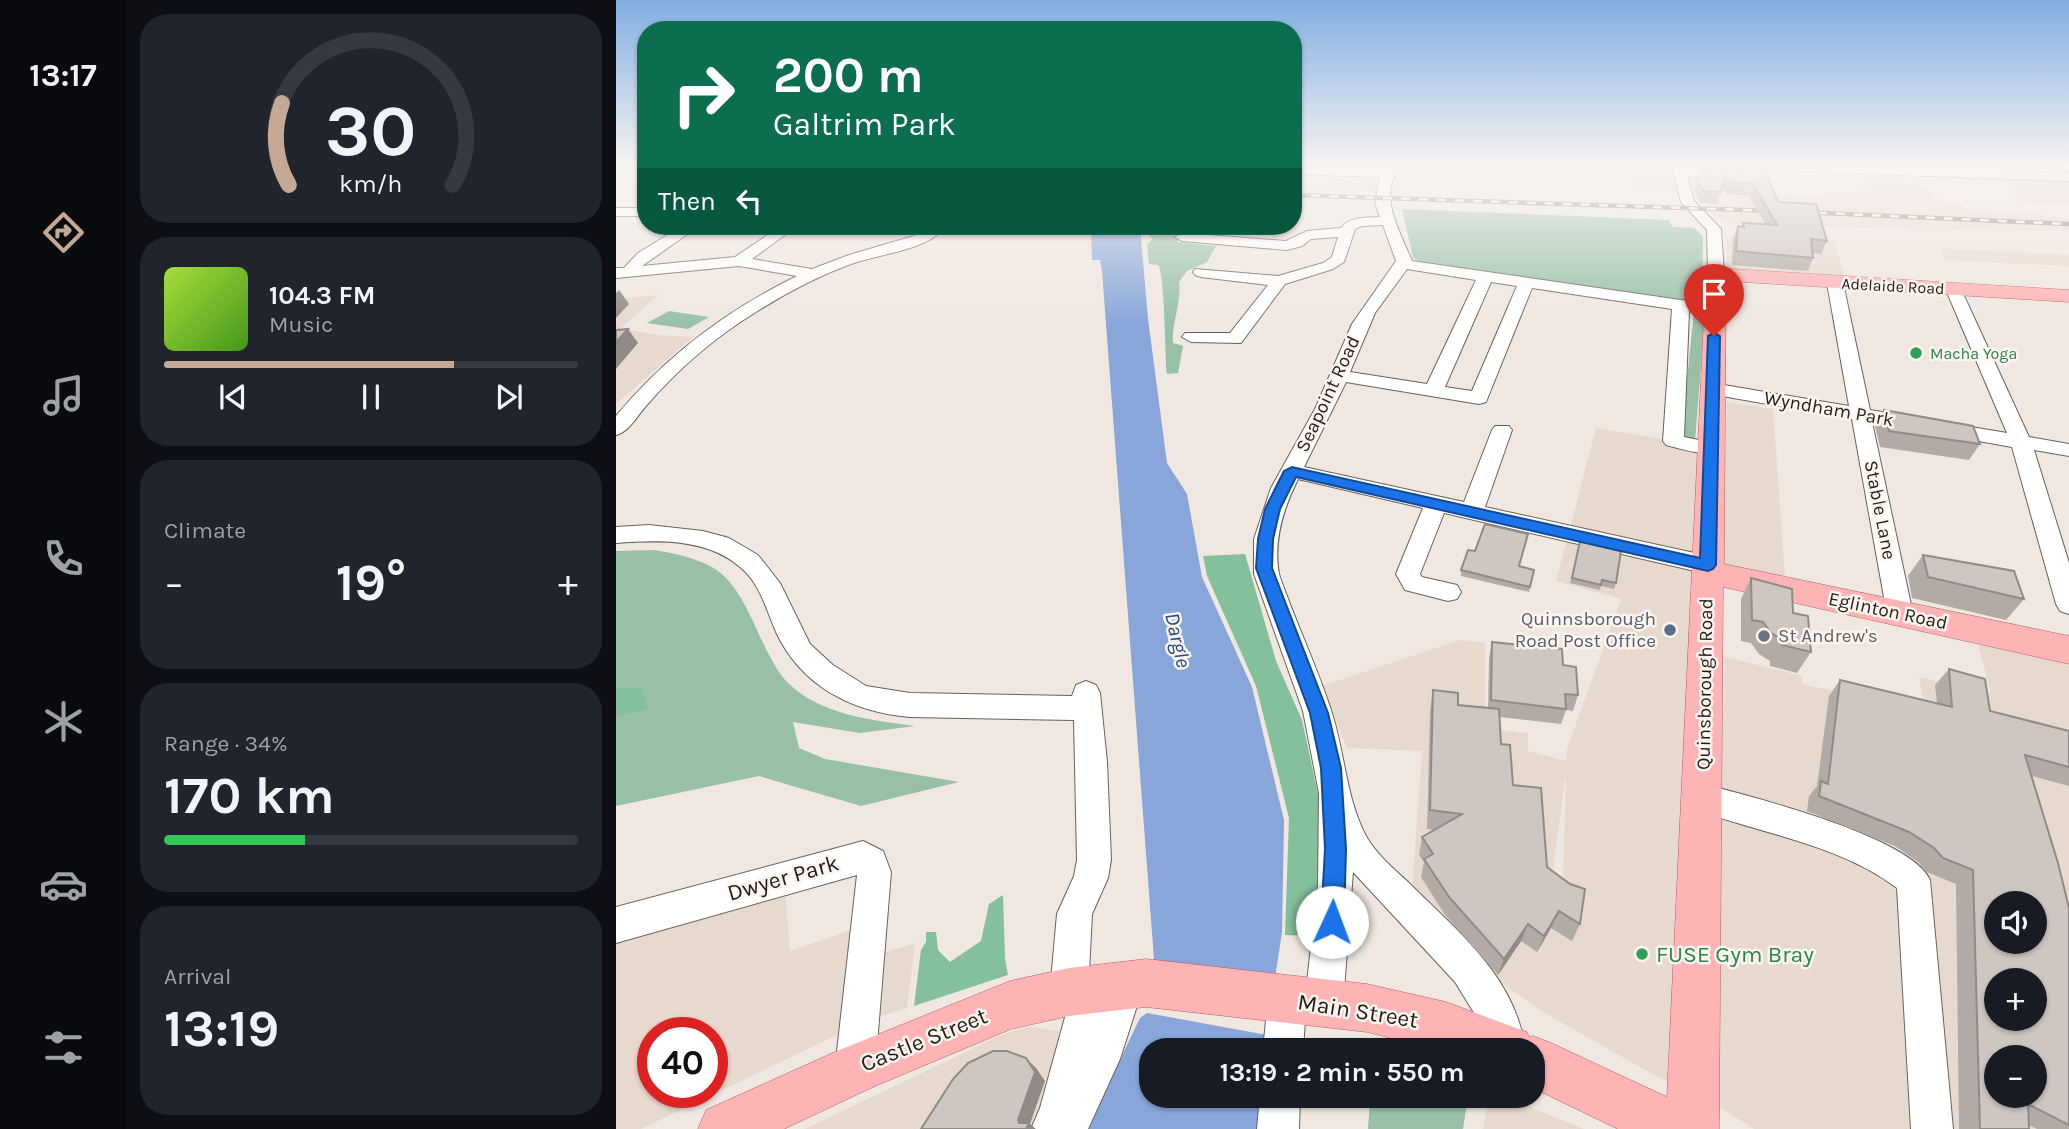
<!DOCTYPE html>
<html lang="en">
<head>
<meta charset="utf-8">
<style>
	body { margin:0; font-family:Karla,sans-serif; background:#20242c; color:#f1f3f6; height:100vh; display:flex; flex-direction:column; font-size:26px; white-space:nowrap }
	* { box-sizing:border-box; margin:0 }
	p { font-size:23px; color:#9ea1a6 }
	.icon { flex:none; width:38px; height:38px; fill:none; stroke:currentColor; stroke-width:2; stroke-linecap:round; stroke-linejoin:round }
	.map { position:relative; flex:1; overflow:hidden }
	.panel { display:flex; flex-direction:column; gap:14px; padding:14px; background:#0d0f14; width:490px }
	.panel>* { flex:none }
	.banner { position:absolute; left:21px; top:21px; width:665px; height:214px; border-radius:28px; box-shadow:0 2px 5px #0004; background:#0b6e4f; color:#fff; overflow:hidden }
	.buttons { position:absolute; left:1368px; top:891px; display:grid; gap:14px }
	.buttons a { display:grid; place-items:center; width:63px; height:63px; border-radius:50%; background:#171b24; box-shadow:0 2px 5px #0004; font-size:35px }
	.speed { position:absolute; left:21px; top:1017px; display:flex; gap:14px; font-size:35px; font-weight:700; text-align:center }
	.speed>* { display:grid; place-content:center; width:91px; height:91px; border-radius:50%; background:#171b24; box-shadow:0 2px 5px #0004; line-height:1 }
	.speed .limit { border:10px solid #d22; background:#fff; color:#111 }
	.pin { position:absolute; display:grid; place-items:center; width:60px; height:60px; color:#fff; margin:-72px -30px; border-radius:50% 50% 50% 0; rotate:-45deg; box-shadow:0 0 7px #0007 }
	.pin .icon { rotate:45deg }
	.me { position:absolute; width:77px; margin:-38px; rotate:2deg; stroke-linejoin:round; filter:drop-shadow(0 0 5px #0008) }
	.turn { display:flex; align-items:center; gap:24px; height:147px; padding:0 21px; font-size:32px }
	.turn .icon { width:91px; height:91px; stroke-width:2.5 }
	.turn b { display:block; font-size:49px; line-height:60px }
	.then { display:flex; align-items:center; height:66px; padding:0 21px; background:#0003; gap:14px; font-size:26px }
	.big { font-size:52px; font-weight:700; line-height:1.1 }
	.panel .tile { flex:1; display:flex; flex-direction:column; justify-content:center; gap:10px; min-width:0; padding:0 24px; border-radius:28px; background:#20242c }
	.panel .dial { align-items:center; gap:0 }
	.dial svg { height:182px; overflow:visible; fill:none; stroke:#363941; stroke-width:7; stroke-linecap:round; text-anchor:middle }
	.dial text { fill:#f1f3f6; stroke:none }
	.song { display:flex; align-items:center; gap:21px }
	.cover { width:84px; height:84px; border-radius:10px; background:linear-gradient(135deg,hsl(80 70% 55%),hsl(100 70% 35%)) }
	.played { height:7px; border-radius:4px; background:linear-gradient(90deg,#c6a995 70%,#363941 70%) }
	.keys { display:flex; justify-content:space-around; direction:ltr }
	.heat { display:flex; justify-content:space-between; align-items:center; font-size:38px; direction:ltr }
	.charge { height:10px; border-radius:5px; background:linear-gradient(90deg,#34c759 34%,#363941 0) }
	.trip { position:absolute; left:523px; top:1038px; width:406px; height:70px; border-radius:28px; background:#171b24; box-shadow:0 2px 5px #0004; font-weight:700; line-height:70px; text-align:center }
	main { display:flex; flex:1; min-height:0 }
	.tab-bar { display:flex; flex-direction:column; width:126px; justify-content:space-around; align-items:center; background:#090b0e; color:#9ea1a6 }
	.tab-bar .icon { width:49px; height:49px }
	.tab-bar .current { color:#c6a995 }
	.tab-bar b { font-size:32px; color:#f1f3f6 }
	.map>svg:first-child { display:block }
	.built { fill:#e8d9ce; fill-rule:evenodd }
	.green { fill:#98c0a7 }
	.forest { fill:#84c09b }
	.water { fill:#88a6d9 }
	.pier { fill:#efe7e0 }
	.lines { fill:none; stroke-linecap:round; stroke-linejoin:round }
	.minor-casing { stroke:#69625c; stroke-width:2 }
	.major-casing { stroke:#b05e5f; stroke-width:1 }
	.minor { fill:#fff; fill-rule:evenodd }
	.major { fill:#feb3b5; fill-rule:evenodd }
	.rail-casing { stroke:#87817d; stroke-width:4.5 }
	.rail { stroke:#fcf4ed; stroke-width:2.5; stroke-dasharray:9; stroke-linecap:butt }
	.wall { fill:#b1aaa5 }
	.shaded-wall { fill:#908b86 }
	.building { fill:#cec6c0; stroke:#908b86; stroke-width:2; fill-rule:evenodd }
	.route { fill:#1a73e8; stroke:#114b97; stroke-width:2 }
	.leisure-dot { fill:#2e9e5b; stroke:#fcf4ed; stroke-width:2.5 }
	.service-dot { fill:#5c6f8a; stroke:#fcf4ed; stroke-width:2.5 }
	.worship-dot { fill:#6b7280; stroke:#fcf4ed; stroke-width:2.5 }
	.labels { text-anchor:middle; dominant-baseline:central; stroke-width:5; stroke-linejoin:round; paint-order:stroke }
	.far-street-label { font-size:16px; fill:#211e1b; stroke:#fcf4ed }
	.far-leisure-label { font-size:16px; fill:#27864d; stroke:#fcf4ed; text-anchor:start }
	.street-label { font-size:19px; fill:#211e1b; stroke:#fcf4ed }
	.service-label { font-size:19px; fill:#4e5e75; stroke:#fcf4ed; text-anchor:end }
	.worship-label { font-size:19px; fill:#5b616d; stroke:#fcf4ed; text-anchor:start }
	.water-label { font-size:21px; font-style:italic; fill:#254987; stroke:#fcf4ed }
	.near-street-label { font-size:23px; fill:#211e1b; stroke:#fcf4ed }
	.near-leisure-label { font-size:23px; fill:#27864d; stroke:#fcf4ed; text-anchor:start }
</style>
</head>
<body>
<main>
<nav class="tab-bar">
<b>13:17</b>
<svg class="icon current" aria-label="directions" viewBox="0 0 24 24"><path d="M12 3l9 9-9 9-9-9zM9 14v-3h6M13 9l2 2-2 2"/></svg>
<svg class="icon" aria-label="music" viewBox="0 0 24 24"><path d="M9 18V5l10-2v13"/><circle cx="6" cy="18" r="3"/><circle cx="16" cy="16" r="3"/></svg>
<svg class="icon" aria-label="phone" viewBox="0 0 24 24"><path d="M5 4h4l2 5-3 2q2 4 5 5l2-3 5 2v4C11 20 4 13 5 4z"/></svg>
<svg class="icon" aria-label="climate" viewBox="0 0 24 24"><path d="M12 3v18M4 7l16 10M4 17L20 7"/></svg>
<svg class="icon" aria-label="car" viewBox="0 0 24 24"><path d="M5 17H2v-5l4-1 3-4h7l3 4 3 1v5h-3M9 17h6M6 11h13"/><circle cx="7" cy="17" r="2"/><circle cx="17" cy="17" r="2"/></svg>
<svg class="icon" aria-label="filters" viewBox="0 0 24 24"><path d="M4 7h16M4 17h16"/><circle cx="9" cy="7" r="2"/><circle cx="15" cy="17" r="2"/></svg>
</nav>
<section class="panel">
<div class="tile dial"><svg viewBox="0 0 100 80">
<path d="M14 69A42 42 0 1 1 86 69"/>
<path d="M14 69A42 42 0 0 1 11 33" stroke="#c6a995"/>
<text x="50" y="56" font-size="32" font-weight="700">30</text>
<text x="50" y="72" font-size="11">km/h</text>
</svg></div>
<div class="tile">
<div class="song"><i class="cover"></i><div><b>104.3 FM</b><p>Music</p></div></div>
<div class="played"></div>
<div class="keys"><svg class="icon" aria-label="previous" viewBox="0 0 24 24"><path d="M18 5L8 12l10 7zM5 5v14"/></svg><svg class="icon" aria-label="pause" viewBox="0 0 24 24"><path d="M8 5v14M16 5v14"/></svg><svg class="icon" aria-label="next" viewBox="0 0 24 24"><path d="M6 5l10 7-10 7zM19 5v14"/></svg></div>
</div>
<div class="tile"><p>Climate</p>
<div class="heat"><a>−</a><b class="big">19°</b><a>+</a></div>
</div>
<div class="tile"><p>Range · 34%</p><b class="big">170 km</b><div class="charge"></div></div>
<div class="tile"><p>Arrival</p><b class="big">13:19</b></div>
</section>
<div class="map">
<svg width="1453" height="1129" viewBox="0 0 1453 1129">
	<rect width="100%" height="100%" fill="#efe7e0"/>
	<g class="built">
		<polygon points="1012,167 1143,168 1160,196 1255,191 1241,178 1295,178 1327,202 1343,203 1350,209 1423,213 1428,217 1453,218 1453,231 1333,230 1331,232 1312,232 1257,226 1258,229 1116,224 1097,216 1087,199 1080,198 1080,194 1022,189"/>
		<polygon points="703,176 750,177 763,177 760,192 695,189"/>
		<polygon points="1381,180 1453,182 1453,205 1406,204 1397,197 1402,194"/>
		<polygon points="1115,235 1218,240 1229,279 1115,270 1111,268 1111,237"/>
		<polygon points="1328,248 1453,255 1453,266 1341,261 1329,259 1325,249"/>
		<polygon points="42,295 5,328 40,335 77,337 0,404 0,299"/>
		<polygon points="1111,402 1157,409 1169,578 1107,564"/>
		<path d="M980,428L1045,439L1057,437L1090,443L1080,706L1108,713L1109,657L1186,676L1187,684L1310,714L1303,677L1375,693L1362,644L1453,664V1129H1138L1100,1105L1038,1075L927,1012L850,958L796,889L806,751L731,748L706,686L844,640L869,643V729L912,733V751L950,761L951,749L1005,599L940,581ZM949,779L950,780L946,910L933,900ZM1381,903H1419V942H1381ZM1381,980H1419V1018H1381ZM1381,1057H1419V1096H1381Z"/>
		<path d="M169,890L174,951L259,922L257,956L299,943L291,1008L250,1021L25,1129H0V939ZM37,1032H96V1092H37Z"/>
		<polygon points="417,1027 454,1033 429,1129 189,1129 379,1038 402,1029"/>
		<polygon points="872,1096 886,1096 968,1129 867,1129"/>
	</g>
	<g class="green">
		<polygon points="786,209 1053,220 1057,227 1078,228 1087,236 1086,303 802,261 797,257"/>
		<path d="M537,226H571L561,242L600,246L591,262L571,271L563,282C566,303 555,324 557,343L567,346L562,373L551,374C549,361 549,272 542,265L533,264L531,244L537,239L531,234Z"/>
		<polygon points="53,311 93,317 72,329 31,323"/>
		<polygon points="1078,312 1089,314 1079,441 1065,438"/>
		<path d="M38,550C57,553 76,557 94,566C132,585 142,649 170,681C203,715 255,720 299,726L244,733L177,722L183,748L209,759L343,782L245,806L143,776L0,806V551Z"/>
		<polygon points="769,1096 852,1096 847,1129 752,1129 754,1099 768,1101"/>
	</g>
	<g class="forest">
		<polygon points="629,554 660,661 686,720 705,808 699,936 669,935 673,818 640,686 591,576 587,556"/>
		<polygon points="0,688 25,688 33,709 0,716"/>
		<polygon points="387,895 389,959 392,975 298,1006 305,950 310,942 310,932 320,932 322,950 334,962 365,941 373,904"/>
	</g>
	<polygon class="water" points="471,226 524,226 532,319 551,463 571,494 586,577 636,687 668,820 666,932 648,1050 536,1050 536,1096 646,1096 644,1129 471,1129 524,1018 531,1013 538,959 486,271 484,260 476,260 475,231"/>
	<polygon class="pier" points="661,980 651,1035 531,1013 530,989"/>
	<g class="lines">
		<g class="minor-casing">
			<g id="minor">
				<path d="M677,167H785C760,194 784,231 796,261L1099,305L1107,310L1099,315L1073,311L1068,437L1102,444L1105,448L1102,452C1087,456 1065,449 1050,445L1047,441L1056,309L916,288L870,402L863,404L730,382L688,467L848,502L876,430L879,426H893L896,430L869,507L1092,556L1101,559L1104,565L1101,571L1092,574L828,513L804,574L806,577L841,585L845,592L841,599L832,601L789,590L780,574L807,508L682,479C667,509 657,541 663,574C679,621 701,666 716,713C729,754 730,798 750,836C760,854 778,869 793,883C841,931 901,978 909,1050H871L865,1024L839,982L737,872L727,1003L721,1016L708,1022L695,1016L690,1004L687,1050H647L652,1001L658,988L671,982L684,988L689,1000L702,884L703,793L687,711L638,574V539L655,488L699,409L736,324L780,261L767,225L746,226L739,229L728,262L717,269L669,284L625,343L575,342L566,337L569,333H614L652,285L585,277L579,275L577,272L579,269L662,276L707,263L716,257L722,237L695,239L686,246L671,250L566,241L559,237L566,233L670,241L691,231L725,228C734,216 750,218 764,217L759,203L764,177L677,174ZM791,269L860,280L811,384L734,372L759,313ZM875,282L901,286L856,391L829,387Z"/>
				<polygon points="1056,167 1117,169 1123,173 1117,177 1071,176 1078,201 1105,229 1108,274 1106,277 1100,279 1092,274 1091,230 1065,202"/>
				<polygon points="1162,167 1279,167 1453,173 1453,181 1168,171"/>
				<rect x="0" y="208" width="30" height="8"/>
				<path d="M66,226H83L26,266L119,257L165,226H181L136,259L196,269L233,255L301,235L310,229V226H324L325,231C308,250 260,255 235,264C202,276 170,293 140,312C99,337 61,370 30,406C21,416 13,432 0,435V416C50,356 111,310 181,276L123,266L0,278V268H8L22,253Z"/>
				<polygon points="1219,278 1227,283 1254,410 1391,433 1330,290 1332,287 1344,287 1413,437 1453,444 1453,456 1418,450 1453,563 1453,614 1444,611 1440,604 1396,447 1256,422 1297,614 1293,621 1284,624 1275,621 1271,614 1236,419 1089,393 1086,389 1089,385 1096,383 1233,406 1211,283"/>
				<path d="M33,525L87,531L113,538L142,555L164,583L194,644L217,665L250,686L294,693L456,696L460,685L470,681L480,685L484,693L491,762L495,860L492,878L476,914L473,972L489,976L492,981L496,971L509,965L522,971L528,984L504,1059L472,1129H415L424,1108L451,1010L440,1005L434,992L441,914L458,876L461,860L458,720L294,717C236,712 185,686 160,632C150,609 144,583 124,567C90,538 42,540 0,543V527Z"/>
				<path d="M1087,784C1134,796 1296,837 1314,880L1337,1129H1295L1281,888C1221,843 1144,834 1076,808L1071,798L1076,788Z"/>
				<polygon points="247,841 267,851 275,872 259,1069 253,1083 239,1089 225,1083 219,1069 241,875 0,943 0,907"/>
				<polygon points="644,1096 684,1096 683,1129 641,1129"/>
			</g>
		</g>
		<g class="major-casing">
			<polygon id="major" points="1100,268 1453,290 1453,302 1110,281 1108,564 1453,636 1453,664 1107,587 1103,1129 1002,1129 917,1088 917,1050 823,1050 751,1032 530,1007 453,1016 395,1029 257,1087 168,1129 82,1129 90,1110 221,1051 394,981 453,968 530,959 751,984 830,1002 911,1032 913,1037 917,1036 935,1043 1051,1097 1090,274 1093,270"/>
		</g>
		<use href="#minor" class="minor"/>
		<use href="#major" class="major"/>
		<g class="rail-casing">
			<g id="rail">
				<polyline points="677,195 1160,211"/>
				<polyline points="1184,212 1453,224"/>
			</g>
		</g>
		<use href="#rail" class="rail"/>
	</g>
	<g class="wall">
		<polygon points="1108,167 1149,170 1162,202 1211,241 1205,254 1197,253 1197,258 1192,271 1116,265 1117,239 1122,226 1126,226 1127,223 1149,224 1133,196 1110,194 1107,185 1101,204 1084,203 1078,190 1081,178 1084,176 1086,168 1106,171"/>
		<polygon points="1268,410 1364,444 1353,460 1264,447 1259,425"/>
		<polygon points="964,541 1000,583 998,589 985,586 984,590 954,583"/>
		<polygon points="1307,555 1408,599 1390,620 1296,598 1292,576"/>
		<polygon points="903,566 918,570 913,592 845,576 845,570"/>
		<polygon points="1135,578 1177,613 1195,652 1181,673 1154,666 1154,661 1143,654 1135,643 1125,641 1125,599"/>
		<polygon points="876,642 947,665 962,695 957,711 950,710 945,724 884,717 885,744 897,785 931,867 964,924 956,941 935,928 921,952 905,941 882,975 829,915 805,877 808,862 803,855 806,837 818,830 811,829 814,711 817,690 842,705 872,707 873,658"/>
		<polygon points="1333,669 1374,711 1453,731 1453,786 1416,776 1453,908 1453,1129 1421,1129 1413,1125 1413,1129 1343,1129 1340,884 1311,872 1302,862 1279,846 1191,811 1193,796 1201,786 1213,696 1224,680 1321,703 1319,685"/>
	</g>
	<g class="shaded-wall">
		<polygon points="3,290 13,304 0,318 0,293"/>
		<polygon points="12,329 22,343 0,369 0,342"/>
		<polygon points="943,911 935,928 921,952 928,936"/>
		<polygon points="912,924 905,941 882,975 888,959"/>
		<polygon points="410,1058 420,1068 429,1081 414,1124 420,1129 410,1129 403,1123 402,1120"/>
	</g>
	<g class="building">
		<polygon points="1108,167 1149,170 1162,202 1200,204 1211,241 1195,239 1197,258 1120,251 1122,226 1128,227 1127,223 1161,225 1137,184 1114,182 1110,173 1105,192 1087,191 1081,178 1086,175 1086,168 1110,171"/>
		<polygon points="12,329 0,342 0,330"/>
		<polygon points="1268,410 1357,426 1364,444 1273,431"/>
		<polygon points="869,524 912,534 903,566 918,570 914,587 845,570 852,550 859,551"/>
		<polygon points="964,541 1005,551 1000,583 986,580 985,585 956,578"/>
		<polygon points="1307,555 1398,571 1408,599 1312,577"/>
		<polygon points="1135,578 1176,589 1177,613 1192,616 1195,652 1166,645 1166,640 1155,633 1147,622 1136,620"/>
		<polygon points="876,642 946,649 947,665 960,667 962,695 949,694 950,709 875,700"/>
		<path d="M1333,669L1369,679L1374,711L1453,731V767L1409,755L1442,863L1453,908V1125L1412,1104L1413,1129H1364L1357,870L1327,858L1318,848L1293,832L1203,796L1205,781L1212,784L1224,680L1336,707ZM1381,903H1419V942H1381ZM1381,980H1419V1018H1381ZM1381,1057H1419V1096H1381Z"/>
		<polygon points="817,690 842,693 842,705 883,709 885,744 894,745 897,785 925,788 931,867 954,884 969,889 964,924 943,911 928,936 912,924 888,959 833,897 808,859 817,854 806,837 846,814 814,810"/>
		<polygon points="377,1051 391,1051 410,1058 419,1072 402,1120 403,1123 413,1123 410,1129 305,1129 337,1079 352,1063"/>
	</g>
	<linearGradient id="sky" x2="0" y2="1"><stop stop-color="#81aee2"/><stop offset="0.51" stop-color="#f8f4f1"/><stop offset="1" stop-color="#f8f4f1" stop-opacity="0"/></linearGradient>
	<rect width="1453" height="325" fill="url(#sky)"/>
	<polygon class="route" points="1098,333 1104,336 1100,565 1097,569 1092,571 680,477 664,509 657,539 656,568 712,713 725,768 730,849 728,922 725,931 716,934 708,931 705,922 709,849 705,768 694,713 640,568 642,539 649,509 668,471 676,467 1084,558 1092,336"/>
	<g class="leisure-dot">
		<circle cx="1300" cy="353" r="7"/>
		<circle cx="1026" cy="954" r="7"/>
	</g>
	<circle class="service-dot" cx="1054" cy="630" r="7"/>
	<circle class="worship-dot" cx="1148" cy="636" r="7"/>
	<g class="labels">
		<g class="far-street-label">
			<text transform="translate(1277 286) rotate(3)">Adelaide Road</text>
		</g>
		<g class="far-leisure-label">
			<text x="1314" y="353">Macha Yoga</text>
		</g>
		<g class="street-label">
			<text transform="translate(712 394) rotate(-65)">Seapoint Road</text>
			<text transform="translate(1213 409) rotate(10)">Wyndham Park</text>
			<text transform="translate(1264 510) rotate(79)">Stable Lane</text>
			<text transform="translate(1272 611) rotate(12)">Eglinton Road</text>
			<text transform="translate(1089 684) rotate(-89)">Quinsborough Road</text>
		</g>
		<g class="service-label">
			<text x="1040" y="619">Quinnsborough<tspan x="1040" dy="22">Road Post Office</tspan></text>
		</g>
		<g class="worship-label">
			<text x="1162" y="636">St Andrew's</text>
		</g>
		<g class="water-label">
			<text transform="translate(562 640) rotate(77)">Dargle</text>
		</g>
		<g class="near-street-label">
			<text transform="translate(167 878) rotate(-16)">Dwyer Park</text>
			<text transform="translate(742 1011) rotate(9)">Main Street</text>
			<text transform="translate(308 1040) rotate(-22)">Castle Street</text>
		</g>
		<g class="near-leisure-label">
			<text x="1040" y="954">FUSE Gym Bray</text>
		</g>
	</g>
</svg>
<div class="buttons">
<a><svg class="icon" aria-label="sound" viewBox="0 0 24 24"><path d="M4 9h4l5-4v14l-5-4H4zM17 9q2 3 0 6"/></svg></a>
<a>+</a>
<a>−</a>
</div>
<div class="speed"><div class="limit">40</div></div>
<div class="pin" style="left:1098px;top:336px;background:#d93025"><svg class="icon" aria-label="arrive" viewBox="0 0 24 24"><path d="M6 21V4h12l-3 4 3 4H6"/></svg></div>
<svg class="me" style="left:716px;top:922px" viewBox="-20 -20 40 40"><circle r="19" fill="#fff"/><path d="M0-13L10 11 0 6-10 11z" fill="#1a73e8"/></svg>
<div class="trip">13:19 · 2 min · 550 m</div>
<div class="banner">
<div class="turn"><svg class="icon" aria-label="right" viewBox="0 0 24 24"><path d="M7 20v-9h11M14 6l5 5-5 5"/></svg><div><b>200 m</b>Galtrim Park</div></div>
<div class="then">Then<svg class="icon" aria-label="left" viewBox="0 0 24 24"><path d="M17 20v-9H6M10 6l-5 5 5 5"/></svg></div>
</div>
</div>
</main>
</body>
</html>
